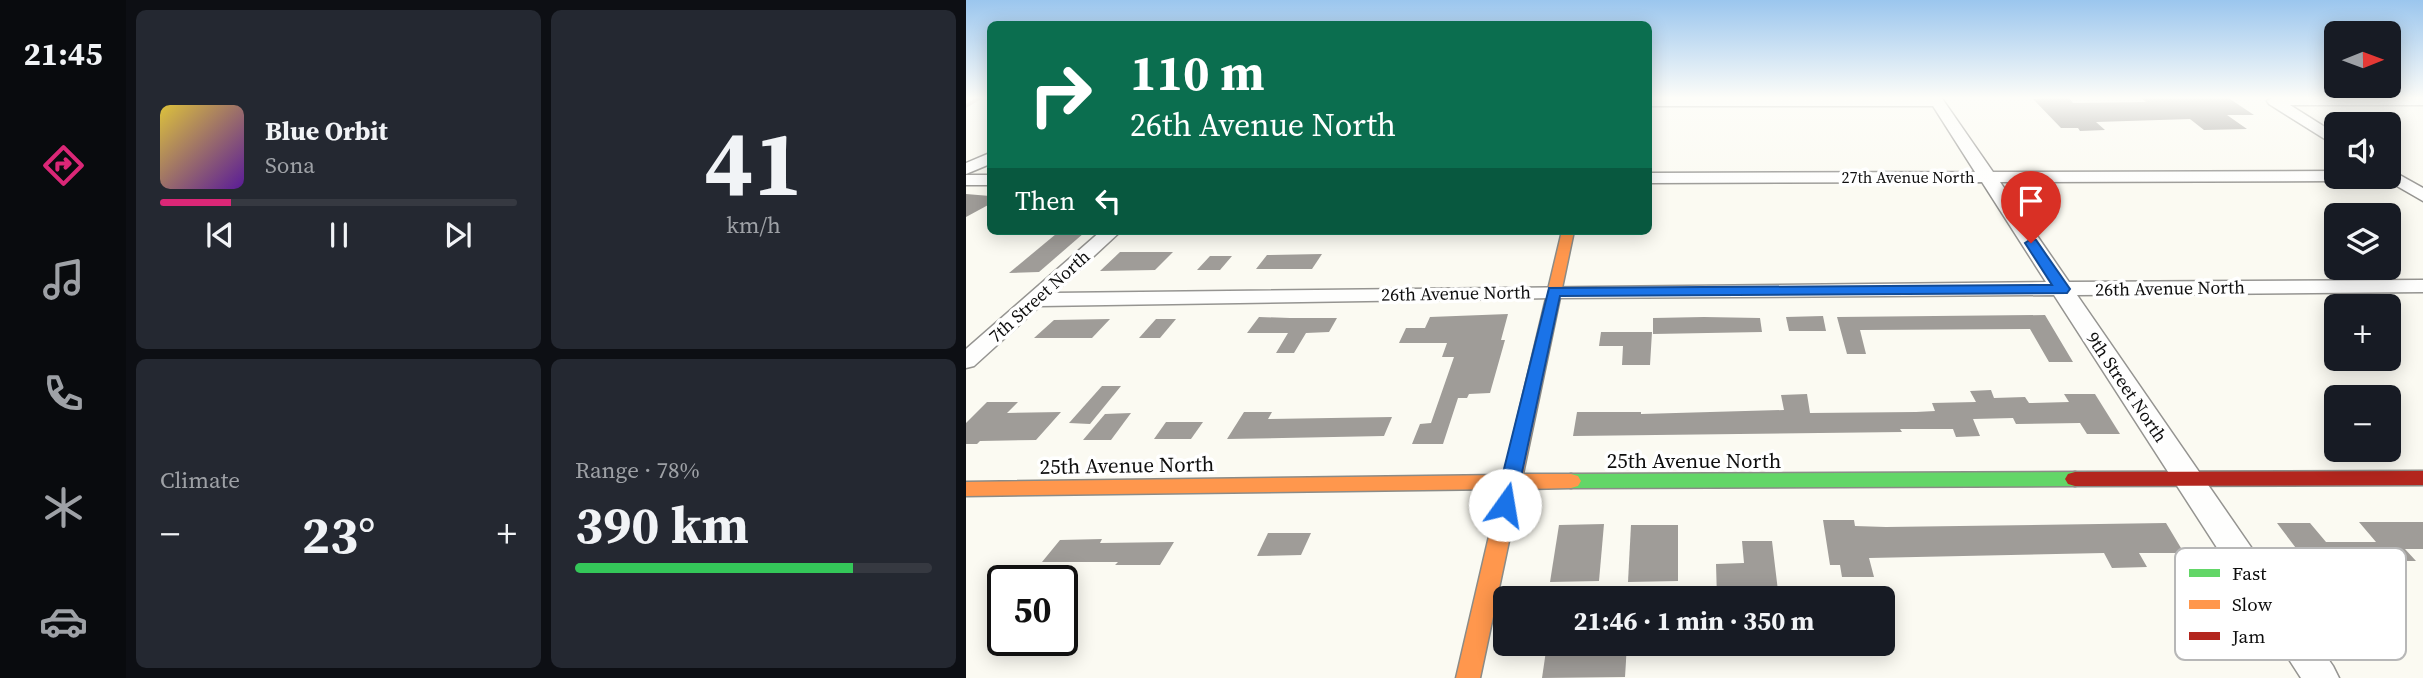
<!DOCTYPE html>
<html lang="en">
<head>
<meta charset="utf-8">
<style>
	body { margin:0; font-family:"Source Serif 4",serif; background:#242831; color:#f1f3f6; height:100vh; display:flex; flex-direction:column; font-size:26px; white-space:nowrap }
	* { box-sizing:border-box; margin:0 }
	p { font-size:23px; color:#9ea1a6 }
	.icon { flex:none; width:38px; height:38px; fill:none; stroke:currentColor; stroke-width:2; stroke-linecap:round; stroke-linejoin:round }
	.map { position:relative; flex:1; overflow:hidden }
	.drawer { display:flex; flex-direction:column; gap:10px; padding:10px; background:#0d0f14; width:840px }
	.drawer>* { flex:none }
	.hud { position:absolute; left:21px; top:21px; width:665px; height:214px; border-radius:10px; box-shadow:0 4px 18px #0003; background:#0b6e4f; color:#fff; overflow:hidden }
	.needle { width:46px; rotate:89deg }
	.buttons { position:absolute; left:1358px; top:21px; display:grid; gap:14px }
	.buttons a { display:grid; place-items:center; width:77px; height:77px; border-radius:10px; background:#171b24; box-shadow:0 4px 18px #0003; font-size:35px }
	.speed { position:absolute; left:21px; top:565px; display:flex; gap:14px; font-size:35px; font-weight:700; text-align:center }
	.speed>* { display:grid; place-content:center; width:91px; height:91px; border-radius:50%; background:#171b24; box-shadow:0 4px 18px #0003; line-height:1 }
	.speed .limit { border:4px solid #111; border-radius:10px; background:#fff; color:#111 }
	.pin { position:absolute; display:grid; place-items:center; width:60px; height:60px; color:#fff; margin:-72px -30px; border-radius:50% 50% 50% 0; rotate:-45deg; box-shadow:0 0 7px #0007 }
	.pin .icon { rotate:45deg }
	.me { position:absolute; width:77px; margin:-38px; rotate:13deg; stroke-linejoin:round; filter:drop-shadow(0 0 5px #0008) }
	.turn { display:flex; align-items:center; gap:24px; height:147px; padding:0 28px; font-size:32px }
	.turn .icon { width:91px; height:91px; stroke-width:2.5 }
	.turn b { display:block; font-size:49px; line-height:60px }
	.then { display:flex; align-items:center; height:66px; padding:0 28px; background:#0003; gap:14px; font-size:26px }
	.big { font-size:52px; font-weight:700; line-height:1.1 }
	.drawer .tile { flex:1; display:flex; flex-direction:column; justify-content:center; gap:10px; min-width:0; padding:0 24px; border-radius:10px; background:#242831 }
	.drawer .dial { align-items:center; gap:0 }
	.dial b { font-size:91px; line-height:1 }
	.song { display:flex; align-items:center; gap:21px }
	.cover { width:84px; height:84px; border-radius:10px; background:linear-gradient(135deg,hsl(50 70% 55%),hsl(270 70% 35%)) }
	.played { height:7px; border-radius:4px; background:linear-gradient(90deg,#db2777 20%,#363941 20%) }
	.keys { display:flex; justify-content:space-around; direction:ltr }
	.heat { display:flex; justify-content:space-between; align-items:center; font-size:38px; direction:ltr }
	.charge { height:10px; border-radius:5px; background:linear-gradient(90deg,#34c759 78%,#363941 0) }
	.drawer .tiles { flex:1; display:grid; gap:10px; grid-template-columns:repeat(2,1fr) }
	.trip { position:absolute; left:527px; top:586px; width:402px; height:70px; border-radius:10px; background:#171b24; box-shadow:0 4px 18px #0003; font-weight:700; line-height:70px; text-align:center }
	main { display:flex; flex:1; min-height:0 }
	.menu { display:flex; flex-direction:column; width:126px; justify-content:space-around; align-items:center; background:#090b0e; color:#9ea1a6 }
	.menu .icon { width:49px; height:49px }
	.menu .on { color:#db2777 }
	.menu b { font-size:32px; color:#f1f3f6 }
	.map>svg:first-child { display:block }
	.building { fill:#9f9c98 }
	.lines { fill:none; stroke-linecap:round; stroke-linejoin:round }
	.street-casing { stroke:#959491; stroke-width:3 }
	.fast-casing { stroke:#8b8b87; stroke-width:3 }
	.slow-casing { stroke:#8b8b87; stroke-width:3 }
	.jam-casing { stroke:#8b8b87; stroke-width:3 }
	.street { fill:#fefefd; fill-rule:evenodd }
	.fast { fill:#63d668; fill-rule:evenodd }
	.slow { fill:#ff974d; fill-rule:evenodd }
	.jam { fill:#b3261e; fill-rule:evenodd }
	.rail { stroke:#d8c5c3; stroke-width:3.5 }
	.route { fill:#1a73e8; stroke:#114b97; stroke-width:2 }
	.labels { text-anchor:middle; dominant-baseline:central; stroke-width:7; stroke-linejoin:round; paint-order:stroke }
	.far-street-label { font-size:16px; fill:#0e0e0e; stroke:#fff }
	.street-label { font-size:18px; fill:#0e0e0e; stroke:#fff }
	.near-street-label { font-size:21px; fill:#0e0e0e; stroke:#fff }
	.key { fill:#fff; stroke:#b7b7b7; stroke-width:2 }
	.key-label { font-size:19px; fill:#0e0e0e }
</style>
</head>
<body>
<main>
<nav class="menu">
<b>21:45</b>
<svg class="icon on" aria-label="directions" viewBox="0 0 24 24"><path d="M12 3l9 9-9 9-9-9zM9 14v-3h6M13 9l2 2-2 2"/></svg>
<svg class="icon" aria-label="music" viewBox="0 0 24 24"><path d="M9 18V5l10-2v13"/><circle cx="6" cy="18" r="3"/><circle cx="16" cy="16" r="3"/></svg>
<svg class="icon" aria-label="phone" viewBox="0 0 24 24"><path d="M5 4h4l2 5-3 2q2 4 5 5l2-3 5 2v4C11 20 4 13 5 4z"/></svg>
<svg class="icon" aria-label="climate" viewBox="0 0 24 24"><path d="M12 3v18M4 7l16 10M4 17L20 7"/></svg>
<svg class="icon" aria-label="car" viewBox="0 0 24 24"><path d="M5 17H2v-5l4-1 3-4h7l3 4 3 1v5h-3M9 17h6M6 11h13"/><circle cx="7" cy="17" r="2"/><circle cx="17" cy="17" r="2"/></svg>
</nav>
<section class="drawer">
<div class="tiles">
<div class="tile">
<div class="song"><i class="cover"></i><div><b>Blue Orbit</b><p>Sona</p></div></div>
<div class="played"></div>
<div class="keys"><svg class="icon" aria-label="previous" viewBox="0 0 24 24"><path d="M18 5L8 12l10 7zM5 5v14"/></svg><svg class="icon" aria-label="pause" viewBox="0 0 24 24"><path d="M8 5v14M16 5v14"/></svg><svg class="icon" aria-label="next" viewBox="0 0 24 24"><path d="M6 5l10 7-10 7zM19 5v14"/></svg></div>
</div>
<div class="tile dial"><b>41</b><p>km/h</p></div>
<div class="tile"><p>Climate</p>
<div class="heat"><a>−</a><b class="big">23°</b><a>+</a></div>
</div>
<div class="tile"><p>Range · 78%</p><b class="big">390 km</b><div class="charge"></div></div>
</div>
</section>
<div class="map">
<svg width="1457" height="678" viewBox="0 0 1457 678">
	<rect width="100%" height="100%" fill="#fbfaf2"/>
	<g class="building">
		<polygon points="1174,97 1261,97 1288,115 1261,115 1281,129 1238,130 1224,119 1130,122 1139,130 1114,131 1112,128 1095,128 1067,99 1103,98 1107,103 1180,102"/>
		<polygon points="0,194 24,196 24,204 0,217"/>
		<polygon points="118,233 73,272 43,273 90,234"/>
		<polygon points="154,252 207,252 189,270 134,271"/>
		<polygon points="356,254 346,269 290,269 301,255"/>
		<polygon points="244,256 266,256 254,270 231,270"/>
		<polygon points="542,314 535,340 539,340 524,393 503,394 501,398 492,398 477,444 446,444 454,424 465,423 488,357 476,357 481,343 433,343 440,328 459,328 464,317"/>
		<polygon points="1079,315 1107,362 1083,362 1064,329 894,330 900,354 881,354 871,317"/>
		<polygon points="857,316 860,331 823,331 820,317"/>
		<polygon points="293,317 324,318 371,318 363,332 340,333 328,353 310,353 322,333 281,333"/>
		<polygon points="738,317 794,318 796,332 687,334 687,318"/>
		<polygon points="144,319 126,338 68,338 88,320"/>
		<polygon points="190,319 210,319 194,338 173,338"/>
		<polygon points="635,332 686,332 684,365 656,365 657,346 633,346"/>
		<polygon points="136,386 155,386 124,424 103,423"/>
		<polygon points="1025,390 1028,398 1059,397 1063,403 1103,402 1098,394 1129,394 1154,434 1121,434 1114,423 1050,424 1047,418 1007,419 1014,436 990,437 987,429 934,429 936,432 607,436 611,412 675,412 675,414 818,410 815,395 841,394 844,413 950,412 969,411 966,403 1010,402 1004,391"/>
		<polygon points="21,402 52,402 41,413 95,412 70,440 14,441 11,444 0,444 0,423"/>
		<polygon points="278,412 306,412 302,419 426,417 418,436 261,439"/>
		<polygon points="165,413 145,440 117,440 139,414"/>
		<polygon points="200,422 237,422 225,439 188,439"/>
		<polygon points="857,520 888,520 889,526 920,527 1200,523 1218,553 1173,553 1181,567 1146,568 1138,553 903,558 908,577 876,577 874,565 864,565"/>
		<polygon points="1393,522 1457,522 1457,549 1439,549 1450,561 1397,561 1413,581 1382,582 1391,593 1364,593 1311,523 1344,523 1360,542 1410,542"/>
		<polygon points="638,524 633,581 584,582 593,525"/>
		<polygon points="665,525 712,525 712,581 662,582"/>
		<polygon points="302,533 345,533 335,555 291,556"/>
		<polygon points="136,539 134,543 208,542 194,565 149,565 152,562 76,562 94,540"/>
		<polygon points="776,541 806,541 812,591 780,591 781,598 751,598 750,564 778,563"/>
		<polygon points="581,644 661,644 659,677 576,678"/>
	</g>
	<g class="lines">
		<g class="street-casing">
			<g id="street">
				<polygon points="975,97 1027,172 1370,171 1370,177 1378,177 1370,181 1034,182 1103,282 1457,280 1457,292 1111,295 1367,666 1373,678 1335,678 1088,295 588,298 74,306 8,366 0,368 0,349 135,231 155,231 88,293 1080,282 1016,182 682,183 682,173 1009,172 967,106 682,106 682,98"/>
				<polygon points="1307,97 1457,97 1457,105 1324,105 1370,134 1370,146 1303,104 1301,101"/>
				<polygon points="24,153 24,164 0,174 0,163"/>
				<polygon points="1423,169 1457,188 1457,201 1417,178 1423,177"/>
				<rect x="0" y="175" width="24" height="10"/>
			</g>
		</g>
		<g class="fast-casing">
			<polygon id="fast" points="1109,472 1116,474 1119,479 1116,484 1109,486 605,488 598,486 595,481 598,476 605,474"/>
		</g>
		<g class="slow-casing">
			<polygon id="slow" points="596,231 608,231 557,474 605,474 612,476 615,481 612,486 605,488 554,489 514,678 490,678 534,489 0,496 0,482 538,475"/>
		</g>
		<g class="jam-casing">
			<polygon id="jam" points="1457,471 1457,485 1109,486 1102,484 1099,479 1102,474 1109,472"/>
		</g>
		<use href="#street" class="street"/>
		<use href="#fast" class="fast"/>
		<use href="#slow" class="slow"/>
		<use href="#jam" class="jam"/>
		<polyline class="rail" points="0,106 15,97"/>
	</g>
	<linearGradient id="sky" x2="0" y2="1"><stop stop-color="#9bc6ee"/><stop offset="0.51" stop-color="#fdfdf9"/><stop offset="1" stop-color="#fdfdf9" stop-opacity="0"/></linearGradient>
	<rect width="1457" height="192" fill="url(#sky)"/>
	<polygon class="route" points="1065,239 1070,240 1104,289 1101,293 594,296 549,505 546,510 539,512 532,510 529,505 583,288 1086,285 1059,243"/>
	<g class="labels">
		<g class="far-street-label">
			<text x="942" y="177">27th Avenue North</text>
		</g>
		<g class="street-label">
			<text transform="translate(1204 288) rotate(-1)">26th Avenue North</text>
			<text transform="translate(490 293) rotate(-1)">26th Avenue North</text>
			<text transform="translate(73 296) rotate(-42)">7th Street North</text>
			<text transform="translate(1161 387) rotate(56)">9th Street North</text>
		</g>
		<g class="near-street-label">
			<text x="728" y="460">25th Avenue North</text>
			<text transform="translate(161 465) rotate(-1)">25th Avenue North</text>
		</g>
	</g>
	<rect x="1209" y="548" width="231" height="112" rx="10" class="key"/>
	<rect x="1223" y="569" width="31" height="8" fill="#63d668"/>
	<rect x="1223" y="600" width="31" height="9" fill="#ff974d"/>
	<rect x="1223" y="632" width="31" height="8" fill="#b3261e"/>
	<g class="key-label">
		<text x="1266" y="580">Fast</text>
		<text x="1266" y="611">Slow</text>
		<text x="1266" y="643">Jam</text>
	</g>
</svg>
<div class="buttons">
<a><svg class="needle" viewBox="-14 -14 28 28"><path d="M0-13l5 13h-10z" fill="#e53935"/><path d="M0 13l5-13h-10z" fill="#9ea1a6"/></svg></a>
<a><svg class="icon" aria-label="sound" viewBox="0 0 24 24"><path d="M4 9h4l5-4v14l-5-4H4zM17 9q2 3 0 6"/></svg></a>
<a><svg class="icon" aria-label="layers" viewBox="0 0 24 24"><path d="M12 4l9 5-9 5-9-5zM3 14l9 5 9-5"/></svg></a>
<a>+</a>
<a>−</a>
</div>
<div class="speed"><div class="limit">50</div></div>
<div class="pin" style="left:1065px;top:243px;background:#d93025"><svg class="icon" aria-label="arrive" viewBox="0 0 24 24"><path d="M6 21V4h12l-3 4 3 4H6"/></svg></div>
<svg class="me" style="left:539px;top:505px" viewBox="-20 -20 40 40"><circle r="19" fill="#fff"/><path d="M0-13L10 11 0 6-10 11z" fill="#1a73e8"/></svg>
<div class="trip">21:46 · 1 min · 350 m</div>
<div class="hud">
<div class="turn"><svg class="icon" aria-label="right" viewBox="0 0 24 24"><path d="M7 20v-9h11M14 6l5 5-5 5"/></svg><div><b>110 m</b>26th Avenue North</div></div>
<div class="then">Then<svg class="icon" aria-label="left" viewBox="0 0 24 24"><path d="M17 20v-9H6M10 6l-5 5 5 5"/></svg></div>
</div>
</div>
</main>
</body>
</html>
